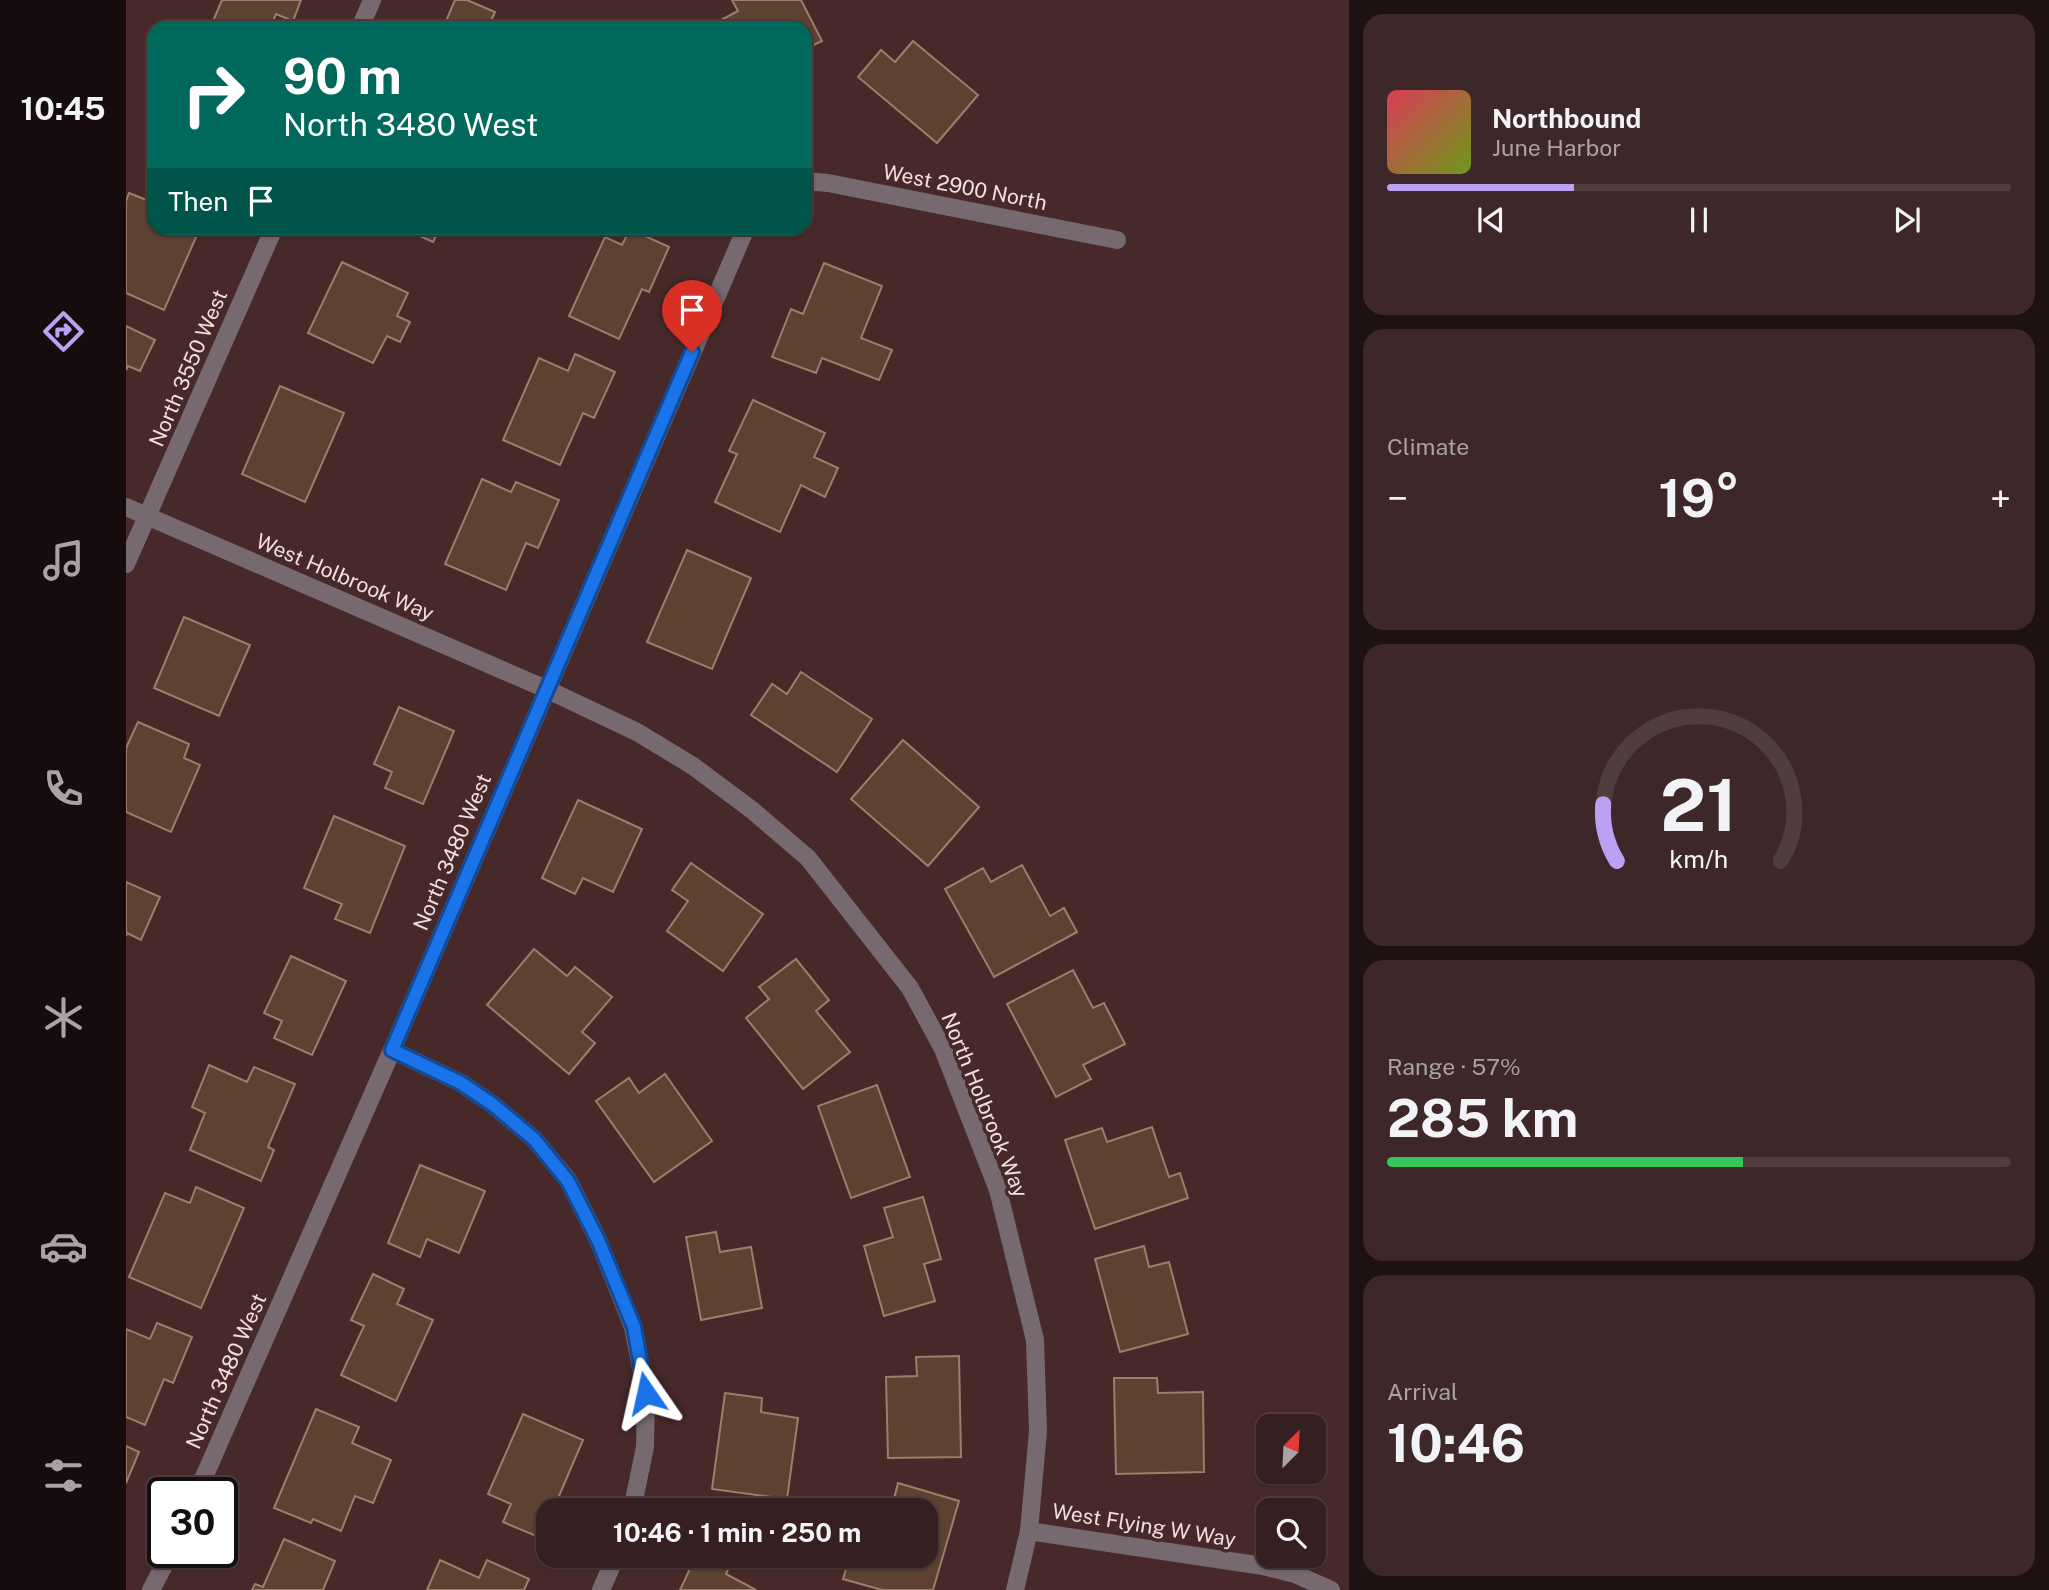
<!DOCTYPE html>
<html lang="en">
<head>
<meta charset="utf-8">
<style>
	body { margin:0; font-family:"Public Sans",sans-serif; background:#3d2729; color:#f1f3f6; height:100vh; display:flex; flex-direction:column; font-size:26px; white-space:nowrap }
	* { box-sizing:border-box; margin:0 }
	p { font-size:23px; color:#aaa2a5 }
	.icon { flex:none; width:38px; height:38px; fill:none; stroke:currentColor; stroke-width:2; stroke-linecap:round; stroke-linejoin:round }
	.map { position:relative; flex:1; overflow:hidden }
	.details { display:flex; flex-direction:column; gap:14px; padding:14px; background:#1e1112; width:700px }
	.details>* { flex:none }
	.guide { position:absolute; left:21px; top:21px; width:665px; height:214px; border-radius:21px; box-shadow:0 2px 5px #0004,0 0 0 2px #503d3e; background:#00695c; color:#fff; overflow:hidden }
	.needle { width:46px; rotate:24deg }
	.fabs { position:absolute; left:1130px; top:1414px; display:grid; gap:14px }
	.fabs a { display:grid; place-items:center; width:70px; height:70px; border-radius:14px; background:#361f20; box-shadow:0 2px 5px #0004,0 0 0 2px #503d3e; font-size:35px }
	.speed { position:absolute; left:21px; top:1477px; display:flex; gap:14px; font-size:35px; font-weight:700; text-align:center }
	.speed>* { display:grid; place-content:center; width:91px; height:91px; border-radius:50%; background:#361f20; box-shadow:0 2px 5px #0004,0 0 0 2px #503d3e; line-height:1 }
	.speed .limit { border:4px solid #111; border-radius:10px; background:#fff; color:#111 }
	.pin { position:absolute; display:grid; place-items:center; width:60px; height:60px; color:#fff; margin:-72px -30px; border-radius:50% 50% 50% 0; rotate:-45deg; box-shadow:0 0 7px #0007 }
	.pin .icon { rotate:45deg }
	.me { position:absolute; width:77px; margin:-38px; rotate:349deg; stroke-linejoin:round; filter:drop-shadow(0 0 5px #0008) }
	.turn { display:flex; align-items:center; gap:24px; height:147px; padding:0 21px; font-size:32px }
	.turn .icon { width:91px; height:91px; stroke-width:2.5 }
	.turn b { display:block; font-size:49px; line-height:60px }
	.then { display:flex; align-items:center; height:66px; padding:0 21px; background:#0003; gap:14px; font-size:26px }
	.big { font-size:52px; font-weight:700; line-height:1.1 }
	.details .card { flex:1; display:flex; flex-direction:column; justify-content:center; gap:10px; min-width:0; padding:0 24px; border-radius:21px; background:#3d2729 }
	.details .dial { align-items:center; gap:0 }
	.dial svg { height:182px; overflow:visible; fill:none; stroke:#503d3e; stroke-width:7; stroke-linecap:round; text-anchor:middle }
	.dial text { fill:#f1f3f6; stroke:none }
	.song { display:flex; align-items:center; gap:21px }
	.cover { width:84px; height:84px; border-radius:10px; background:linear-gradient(135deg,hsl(350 70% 55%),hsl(80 70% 35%)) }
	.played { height:7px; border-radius:4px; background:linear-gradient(90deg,#bca0f2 30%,#503d3e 30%) }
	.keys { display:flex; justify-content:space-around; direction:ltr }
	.heat { display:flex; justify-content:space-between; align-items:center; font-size:38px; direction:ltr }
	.charge { height:10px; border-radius:5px; background:linear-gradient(90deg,#34c759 57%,#503d3e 0) }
	.trip { position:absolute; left:410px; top:1498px; width:402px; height:70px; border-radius:21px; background:#361f20; box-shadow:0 2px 5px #0004,0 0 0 2px #503d3e; font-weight:700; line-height:70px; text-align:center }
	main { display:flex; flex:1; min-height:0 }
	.tab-bar { display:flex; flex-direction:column; width:126px; justify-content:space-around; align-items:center; background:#160c0d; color:#aaa2a5 }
	.tab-bar .icon { width:49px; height:49px }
	.tab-bar .active { color:#bca0f2 }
	.tab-bar b { font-size:32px; color:#f1f3f6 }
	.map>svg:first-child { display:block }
	.building { fill:#5d4231; stroke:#9b7e6b; stroke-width:2 }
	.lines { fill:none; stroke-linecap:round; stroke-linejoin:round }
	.minor { stroke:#776970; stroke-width:18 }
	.route-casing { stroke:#114b97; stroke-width:18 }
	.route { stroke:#1a73e8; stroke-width:12 }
	.labels { text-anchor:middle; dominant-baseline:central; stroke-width:7; stroke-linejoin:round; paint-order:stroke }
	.street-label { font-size:21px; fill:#f3dede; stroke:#48292a }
</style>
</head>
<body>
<main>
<nav class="tab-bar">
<b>10:45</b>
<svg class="icon active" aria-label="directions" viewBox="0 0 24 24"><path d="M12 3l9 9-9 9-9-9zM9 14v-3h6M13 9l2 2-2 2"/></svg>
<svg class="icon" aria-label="music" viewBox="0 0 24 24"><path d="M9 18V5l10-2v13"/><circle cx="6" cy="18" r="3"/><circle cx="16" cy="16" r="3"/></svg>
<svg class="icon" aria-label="phone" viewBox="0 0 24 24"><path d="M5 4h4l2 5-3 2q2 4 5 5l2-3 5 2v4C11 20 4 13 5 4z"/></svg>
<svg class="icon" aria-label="climate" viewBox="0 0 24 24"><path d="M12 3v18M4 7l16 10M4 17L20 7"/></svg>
<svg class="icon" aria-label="car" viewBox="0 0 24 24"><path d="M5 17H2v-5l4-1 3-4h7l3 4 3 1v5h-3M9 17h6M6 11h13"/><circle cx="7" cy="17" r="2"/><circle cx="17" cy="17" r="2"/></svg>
<svg class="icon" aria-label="filters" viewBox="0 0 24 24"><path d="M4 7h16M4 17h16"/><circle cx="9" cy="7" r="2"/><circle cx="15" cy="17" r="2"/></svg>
</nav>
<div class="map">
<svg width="1223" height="1590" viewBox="0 0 1223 1590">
	<rect width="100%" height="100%" fill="#48292a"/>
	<g class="building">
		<polygon points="96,0 175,0 167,21 150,14 144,28 84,28"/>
		<polygon points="329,0 341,0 369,12 362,28 317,28"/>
		<polygon points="606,0 675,0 696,41 679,49 679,28 580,28 612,11"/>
		<polygon points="787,41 852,95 811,143 732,77 755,50 769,62"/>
		<polygon points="3,193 28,203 28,228 74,228 38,310 0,293 0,201"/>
		<polygon points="276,228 314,228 307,242"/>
		<polygon points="504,229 543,247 523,292 516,289 493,339 443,316 479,237 496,245"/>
		<polygon points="216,262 282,293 271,316 284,322 274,342 261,336 247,363 182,333"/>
		<polygon points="698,263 756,286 735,338 766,350 753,380 696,358 690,373 646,357 665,309 677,314"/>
		<polygon points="0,326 29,340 14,371 2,366 0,370"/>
		<polygon points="449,354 489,372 468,418 457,413 434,465 377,440 413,358 442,371"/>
		<polygon points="154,386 218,413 179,502 116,474"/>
		<polygon points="627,400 699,433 688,457 712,468 699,497 675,485 654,532 589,502 611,454 603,451"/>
		<polygon points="356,479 385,492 390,482 433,500 412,548 400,543 380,590 319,564"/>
		<polygon points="561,550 625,578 586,669 521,642"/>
		<polygon points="58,617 124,645 93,716 28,688"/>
		<polygon points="675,672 746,719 711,772 625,715 646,684 661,694"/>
		<polygon points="273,707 328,731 297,804 259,788 266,772 248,764"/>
		<polygon points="12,722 63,744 58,758 74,765 45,832 0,812 0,748"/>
		<polygon points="777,740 853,807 802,866 725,799"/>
		<polygon points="452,800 516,829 487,892 457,878 449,894 416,878"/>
		<polygon points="208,816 279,846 244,933 209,919 216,904 178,888"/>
		<polygon points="565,863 637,914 597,971 541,931 562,901 546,890"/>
		<polygon points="896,865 924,916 938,908 951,932 868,977 819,889 857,868 865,882"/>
		<polygon points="0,882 34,897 15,940 1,933 0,936"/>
		<polygon points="408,949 441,976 449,967 486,997 456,1032 469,1043 443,1074 361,1005"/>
		<polygon points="165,956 220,981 186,1055 148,1038 156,1021 138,1013"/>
		<polygon points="670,959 703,1000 690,1011 724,1052 677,1089 620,1018 643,999 633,987"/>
		<polygon points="947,970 967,1008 978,1003 999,1044 957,1065 965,1079 930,1097 881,1004"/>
		<polygon points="83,1065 121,1082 128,1067 169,1084 142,1147 148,1150 135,1181 64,1150 79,1113 66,1107"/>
		<polygon points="539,1074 586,1141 528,1182 470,1101 503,1078 513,1093"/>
		<polygon points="751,1085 784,1177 725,1198 692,1106"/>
		<polygon points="1026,1127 1043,1177 1054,1173 1062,1198 969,1229 939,1140 976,1128 981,1142"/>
		<polygon points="294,1165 359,1191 333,1253 301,1239 294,1257 262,1243"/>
		<polygon points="70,1187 118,1208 75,1308 3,1277 39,1193 64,1203"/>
		<polygon points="797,1197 815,1259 798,1264 809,1301 758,1316 738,1246 767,1237 758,1208"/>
		<polygon points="590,1232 594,1252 625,1247 636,1308 575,1320 560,1237"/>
		<polygon points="1018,1246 1023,1267 1043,1262 1062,1334 994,1352 969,1259"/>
		<polygon points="247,1274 278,1289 271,1304 307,1320 270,1401 215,1375 238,1326 225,1320"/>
		<polygon points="31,1323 66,1337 47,1383 38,1379 19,1425 0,1417 0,1329 24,1339"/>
		<polygon points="833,1356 835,1457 762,1458 760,1377 791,1376 790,1357"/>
		<polygon points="988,1378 1031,1378 1032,1393 1077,1392 1078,1472 990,1474"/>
		<polygon points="599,1393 636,1398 635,1412 672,1418 661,1499 586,1489"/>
		<polygon points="190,1409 233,1427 226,1443 265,1460 247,1503 229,1496 215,1531 187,1519 185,1523 148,1508"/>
		<polygon points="397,1414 457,1440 427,1510 422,1510 422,1523 415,1538 377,1522 385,1504 362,1494"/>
		<polygon points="0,1446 13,1452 0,1483"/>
		<polygon points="772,1483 833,1501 807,1590 756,1590 717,1579 724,1556 800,1556 800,1510 751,1510 754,1499 767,1503"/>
		<polygon points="158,1539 209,1561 197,1590 126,1590 129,1584 137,1587"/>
		<polygon points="570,1556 608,1556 600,1574 630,1590 554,1590"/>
		<polygon points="314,1560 353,1578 361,1560 403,1579 398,1590 301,1590"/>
	</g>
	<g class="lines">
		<g class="minor">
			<polyline points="234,28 246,0"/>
			<polyline points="679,181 702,183 991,240"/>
			<polyline points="0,507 420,689 511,732 567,766 626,810 682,858 784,988 817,1049 872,1190 909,1340 912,1431 903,1531 889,1590"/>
			<polyline points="0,564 148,228"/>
			<polyline points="266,1050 335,1083 366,1104 408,1139 442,1180 472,1240 507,1327 520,1393 519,1447 506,1510"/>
			<polyline points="71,1493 266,1050 620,228"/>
			<polyline points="903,1531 1137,1566 1169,1574 1205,1590"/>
			<polyline points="25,1590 45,1552"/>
			<polyline points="475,1590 490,1556"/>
		</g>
	</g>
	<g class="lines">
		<g class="route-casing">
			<polyline id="route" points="520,1393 508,1327 472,1240 442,1181 408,1139 366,1104 335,1083 266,1050 566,352"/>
		</g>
		<use href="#route" class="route"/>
	</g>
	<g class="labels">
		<g class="street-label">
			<text transform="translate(839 187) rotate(11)">West 2900 North</text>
			<text transform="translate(62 368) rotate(-67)">North 3550 West</text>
			<text transform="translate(219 577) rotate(23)">West Holbrook Way</text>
			<text transform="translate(326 852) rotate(-67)">North 3480 West</text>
			<text transform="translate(859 1105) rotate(68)">North Holbrook Way</text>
			<text transform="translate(100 1371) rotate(-66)">North 3480 West</text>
			<text transform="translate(1018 1525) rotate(9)">West Flying W Way</text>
		</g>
	</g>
</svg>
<div class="fabs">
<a><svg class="needle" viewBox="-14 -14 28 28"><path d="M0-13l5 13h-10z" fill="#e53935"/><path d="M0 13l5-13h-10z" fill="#aaa2a5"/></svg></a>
<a><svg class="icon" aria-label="search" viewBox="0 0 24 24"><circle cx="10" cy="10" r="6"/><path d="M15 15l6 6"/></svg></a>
</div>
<div class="speed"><div class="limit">30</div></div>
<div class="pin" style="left:566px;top:352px;background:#d93025"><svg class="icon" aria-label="arrive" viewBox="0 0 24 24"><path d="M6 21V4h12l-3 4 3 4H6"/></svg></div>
<svg class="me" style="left:520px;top:1393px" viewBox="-20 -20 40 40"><path d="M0-17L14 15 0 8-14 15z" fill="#1a73e8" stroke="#fff" stroke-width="4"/></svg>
<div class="trip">10:46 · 1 min · 250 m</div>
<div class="guide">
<div class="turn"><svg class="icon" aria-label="right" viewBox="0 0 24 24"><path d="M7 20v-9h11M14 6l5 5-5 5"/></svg><div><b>90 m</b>North 3480 West</div></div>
<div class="then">Then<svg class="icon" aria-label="arrive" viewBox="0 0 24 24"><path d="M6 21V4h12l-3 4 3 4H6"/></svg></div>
</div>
</div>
<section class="details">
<div class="card">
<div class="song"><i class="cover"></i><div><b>Northbound</b><p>June Harbor</p></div></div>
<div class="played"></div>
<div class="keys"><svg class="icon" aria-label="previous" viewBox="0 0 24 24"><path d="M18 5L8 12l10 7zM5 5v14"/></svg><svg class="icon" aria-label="pause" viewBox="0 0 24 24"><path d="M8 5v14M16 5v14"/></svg><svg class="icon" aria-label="next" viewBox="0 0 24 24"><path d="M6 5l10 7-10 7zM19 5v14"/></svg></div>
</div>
<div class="card"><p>Climate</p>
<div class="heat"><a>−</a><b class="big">19°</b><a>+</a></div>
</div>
<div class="card dial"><svg viewBox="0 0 100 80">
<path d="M14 69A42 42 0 1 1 86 69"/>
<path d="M14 69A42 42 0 0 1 8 44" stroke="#bca0f2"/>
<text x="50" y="56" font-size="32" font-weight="700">21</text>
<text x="50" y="72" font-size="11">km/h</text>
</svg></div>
<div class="card"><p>Range · 57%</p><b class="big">285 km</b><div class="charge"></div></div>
<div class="card"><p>Arrival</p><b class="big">10:46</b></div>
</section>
</main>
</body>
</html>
